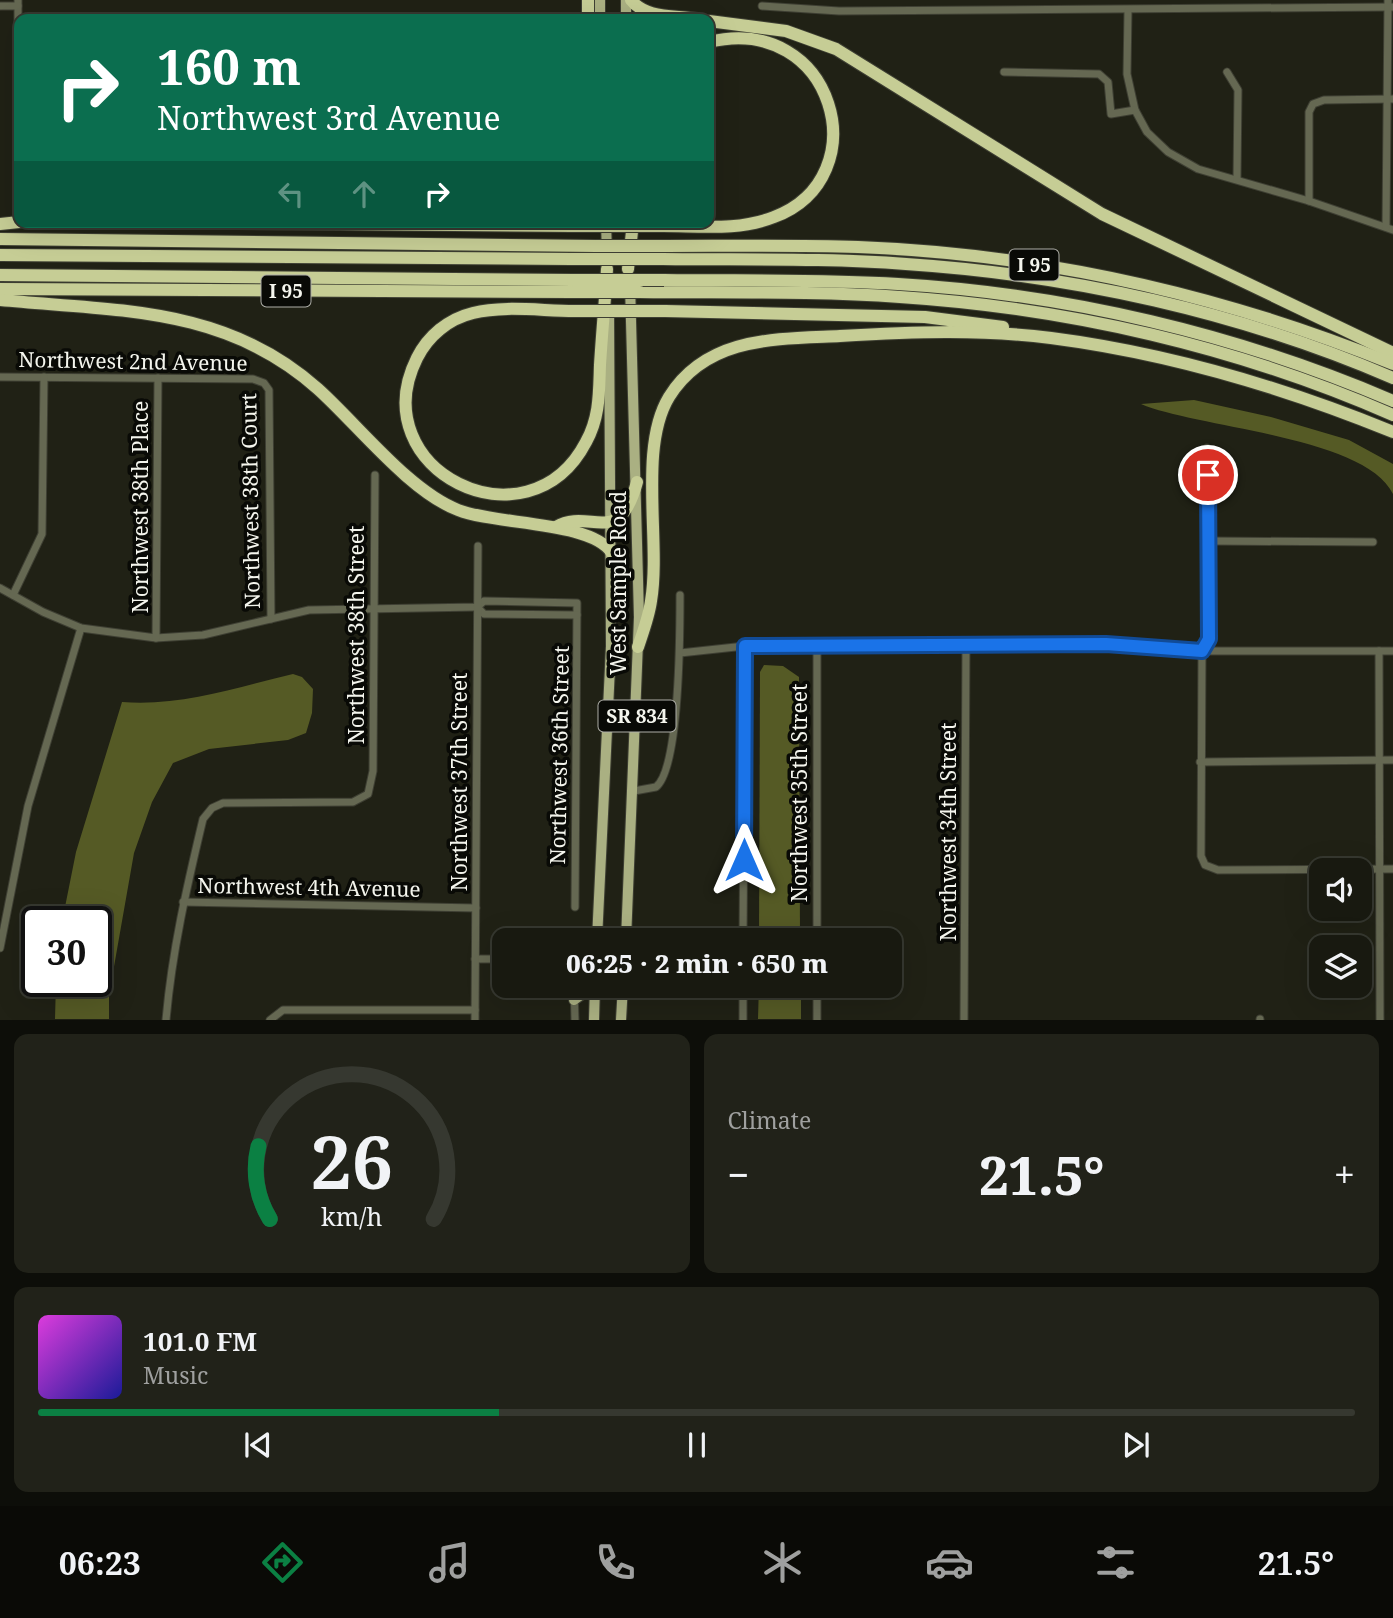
<!DOCTYPE html>
<html lang="en">
<head>
<meta charset="utf-8">
<style>
	body { margin:0; font-family:"Noto Serif",serif; background:#212219; color:#f1f3f6; height:100vh; display:flex; flex-direction:column; font-size:26px; white-space:nowrap }
	* { box-sizing:border-box; margin:0 }
	p { font-size:23px; color:#9fa09f }
	.icon { flex:none; width:38px; height:38px; fill:none; stroke:currentColor; stroke-width:2; stroke-linecap:round; stroke-linejoin:round }
	.map { position:relative; height:1020px; overflow:hidden }
	.panel { display:flex; flex-direction:column; gap:14px; padding:14px; background:#0d0e09; flex:1 }
	.panel>* { flex:none }
	.top-card { position:absolute; left:14px; top:14px; width:700px; height:214px; border-radius:14px; box-shadow:0 7px 28px #0002,0 0 0 2px #363830; background:#0b6e4f; color:#fff; overflow:hidden }
	.tools { position:absolute; left:1309px; top:858px; display:grid; gap:14px }
	.tools a { display:grid; place-items:center; width:63px; height:63px; border-radius:14px; background:#181910; box-shadow:0 7px 28px #0002,0 0 0 2px #363830; font-size:35px }
	.speed { position:absolute; left:21px; top:906px; display:flex; gap:14px; font-size:35px; font-weight:700; text-align:center }
	.speed>* { display:grid; place-content:center; width:91px; height:91px; border-radius:50%; background:#181910; box-shadow:0 7px 28px #0002,0 0 0 2px #363830; line-height:1 }
	.speed .limit { border:4px solid #111; border-radius:10px; background:#fff; color:#111 }
	.pin { position:absolute; display:grid; place-items:center; width:60px; height:60px; color:#fff; margin:-30px; border:4px solid #fff; border-radius:50%; box-shadow:0 2px 7px #0007 }
	.me { position:absolute; width:77px; margin:-38px; rotate:0deg; stroke-linejoin:round; filter:drop-shadow(0 0 5px #0008) }
	.turn { display:flex; align-items:center; gap:24px; height:147px; padding:0 28px; font-size:32px }
	.turn .icon { width:91px; height:91px; stroke-width:2.5 }
	.turn b { display:block; font-size:49px; line-height:60px }
	.lanes { display:flex; align-items:center; height:66px; padding:0 28px; background:#0003; justify-content:center; gap:35px; direction:ltr }
	.lanes .off { opacity:.35 }
	.big { font-size:52px; font-weight:800; line-height:1.1 }
	.panel .tile { flex:1; display:flex; flex-direction:column; justify-content:center; gap:10px; min-width:0; padding:0 24px; border-radius:14px; background:#212219 }
	.panel .dial { align-items:center; gap:0 }
	.dial svg { height:182px; overflow:visible; fill:none; stroke:#363830; stroke-width:7; stroke-linecap:round; text-anchor:middle }
	.dial text { fill:#f1f3f6; stroke:none }
	.song { display:flex; align-items:center; gap:21px }
	.cover { width:84px; height:84px; border-radius:10px; background:linear-gradient(135deg,hsl(300 70% 55%),hsl(240 70% 35%)) }
	.played { height:7px; border-radius:4px; background:linear-gradient(90deg,#0b8043 35%,#363830 35%) }
	.keys { display:flex; justify-content:space-around; direction:ltr }
	.heat { display:flex; justify-content:space-between; align-items:center; font-size:38px; direction:ltr }
	.panel .tiles { flex:1; display:grid; gap:14px; grid-template-columns:1fr 1fr }
	.tile:last-child { grid-column:span 2 }
	.trip { position:absolute; left:492px; top:928px; width:410px; height:70px; border-radius:14px; background:#181910; box-shadow:0 7px 28px #0002,0 0 0 2px #363830; font-weight:800; line-height:70px; text-align:center }
	.menu { display:flex; height:112px; justify-content:space-around; align-items:center; background:#0a0a06; color:#9fa09f }
	.menu .icon { width:49px; height:49px }
	.menu .active { color:#0b8043 }
	.menu b { font-size:32px; color:#f1f3f6 }
	.map>svg:first-child { display:block }
	.water { fill:#555a25 }
	.lines { fill:none; stroke-linecap:round; stroke-linejoin:round }
	.minor-casing { stroke:#3e3f33; stroke-width:9 }
	.primary-casing { stroke:#3e3f33; stroke-width:12 }
	.motorway-casing { stroke:#3e3f33; stroke-width:14 }
	.minor { stroke:#656852; stroke-width:7 }
	.primary { stroke:#aab082; stroke-width:10 }
	.motorway { stroke:#c6cd95; stroke-width:12 }
	.motorway-bridge-casing { stroke:#3e3f33; stroke-width:14; stroke-linecap:butt }
	.motorway-bridge { stroke:#c6cd95; stroke-width:12 }
	.route-casing { stroke:#114b97; stroke-width:18 }
	.route { stroke:#1a73e8; stroke-width:12 }
	.labels { text-anchor:middle; dominant-baseline:central; stroke-width:7; stroke-linejoin:round; paint-order:stroke }
	.shield { fill:#090a06; stroke:#aeaea8; stroke-width:2 }
	.shield-label { font-size:19px; font-weight:bold; fill:#f4f5ed }
	.street-label { font-size:21px; fill:#f4f5ed; stroke:#090a06 }
</style>
</head>
<body>
<div class="map">
<svg width="1393" height="1020" viewBox="0 0 1393 1020">
	<rect width="100%" height="100%" fill="#202115"/>
	<g class="water">
		<path d="M1194,400L1271,417L1349,440L1393,464V494C1365,436 1197,428 1141,404Z"/>
		<polygon points="764,665 783,666 799,677 800,940 759,940 760,672"/>
		<path d="M293,674L302,677L313,689L312,713L306,733L288,740L209,749L173,763L152,802L134,853L109,995V1019H55L56,982H96V922H62L76,852L122,702C179,707 238,687 293,674Z"/>
		<polygon points="759,985 801,985 801,1019 758,1019"/>
	</g>
	<g class="lines">
		<g class="minor-casing">
			<g id="minor">
				<polyline points="18,0 18,67"/>
				<polyline points="0,6 18,6"/>
				<polyline points="762,6 839,11 1393,7"/>
				<polyline points="1128,11 1127,74 1135,110 1147,132 1168,152 1198,169 1309,201 1393,230"/>
				<polyline points="1004,72 1099,74 1108,82 1111,114 1135,110"/>
				<polyline points="1227,72 1238,90 1237,179"/>
				<polyline points="1309,201 1309,112 1313,104 1324,100 1393,99"/>
				<polyline points="1386,227 1388,0"/>
				<polyline points="0,377 253,379 264,383 269,390 271,619"/>
				<polyline points="1207,448 1209,639 1202,651 1201,856 1205,865 1218,870 1393,869"/>
				<polyline points="1210,541 1373,542"/>
				<polyline points="0,588 43,612 81,628 156,638 203,635 309,610 477,607 484,601 577,603 575,907"/>
				<polyline points="13,595 42,534 44,377"/>
				<polyline points="477,607 484,614 577,615"/>
				<polyline points="156,638 158,378"/>
				<polyline points="1379,651 1380,1020"/>
				<polyline points="680,653 745,646 1106,644 1202,651 1393,651"/>
				<polyline points="1200,762 1393,760"/>
				<path d="M634,791L656,787C680,768 680,629 680,595"/>
				<polyline points="183,902 476,908"/>
				<polyline points="743,940 745,646"/>
				<polyline points="817,940 817,646"/>
				<polyline points="0,948 28,806 81,628"/>
				<polyline points="475,959 504,959"/>
				<polyline points="574,985 575,1020"/>
				<polyline points="1260,1019 1260,1020"/>
				<path d="M166,1020C172,951 187,886 203,819L212,808L223,803L353,802L368,794L373,771L375,475"/>
				<polyline points="270,1020 283,1010 475,1010"/>
				<polyline points="475,1020 478,546"/>
				<polyline points="743,1020 743,985"/>
				<polyline points="817,1020 817,985"/>
				<polyline points="964,1020 966,645"/>
			</g>
		</g>
		<g class="primary-casing">
			<g id="primary">
				<polyline points="600,0 600,19"/>
				<polyline points="626,0 626,19"/>
				<polyline points="606,222 607,254"/>
				<polyline points="597,940 611,646 609,313"/>
				<polyline points="626,940 639,617 630,284"/>
				<polyline points="574,1000 595,985"/>
				<polyline points="594,1020 595,985"/>
				<polyline points="621,1020 623,985"/>
			</g>
		</g>
		<g class="motorway-casing">
			<g id="motorway">
				<polyline points="588,0 588,19"/>
				<path d="M631,0C646,19 675,15 697,19"/>
				<polyline points="709,21 786,31 836,49 1102,214 1393,353"/>
				<polyline points="196,222 239,222"/>
				<polyline points="237,223 571,226"/>
				<polyline points="0,224 19,222"/>
				<path d="M663,226C700,226 739,231 774,217C880,177 834,12 709,42"/>
				<polyline points="0,239 596,246"/>
				<path d="M662,246C728,246 793,245 858,247C1042,254 1223,295 1393,364"/>
				<polyline points="0,255 571,259"/>
				<path d="M663,259C744,260 825,258 906,264C1072,275 1240,312 1393,378"/>
				<polyline points="628,269 633,222"/>
				<polyline points="0,275 573,280"/>
				<path d="M664,280C742,281 820,279 898,284C1067,294 1237,334 1393,401"/>
				<polyline points="0,289 573,292"/>
				<path d="M640,292C726,293 814,291 900,297C1069,308 1238,347 1393,415"/>
				<path d="M0,300C116,311 226,306 318,389C358,425 409,491 458,510C495,525 592,521 612,553"/>
				<path d="M574,311C542,311 504,305 473,313C448,319 428,336 417,358C361,470 528,553 586,442C600,417 599,392 600,365C602,333 605,301 607,269"/>
				<polyline points="665,311 925,317 1003,327"/>
				<path d="M556,527C590,507 619,550 637,482"/>
				<path d="M638,647C643,632 649,616 651,601C661,542 638,448 669,397C707,336 777,339 840,336C910,332 981,329 1051,338C1167,353 1285,388 1393,432"/>
			</g>
		</g>
		<use href="#minor" class="minor"/>
		<use href="#primary" class="primary"/>
		<use href="#motorway" class="motorway"/>
		<g class="motorway-bridge-casing">
			<g id="motorway-bridge">
				<polyline points="571,226 663,226"/>
				<polyline points="596,246 662,246"/>
				<polyline points="571,259 663,259"/>
				<polyline points="573,280 664,280"/>
				<polyline points="573,292 640,292"/>
				<polyline points="574,311 665,311"/>
			</g>
		</g>
		<use href="#motorway-bridge" class="motorway-bridge"/>
	</g>
	<g class="lines">
		<g class="route-casing">
			<polyline id="route" points="744,860 745,646 1106,644 1202,651 1209,639 1208,475"/>
		</g>
		<use href="#route" class="route"/>
	</g>
	<g class="labels">
		<g class="shield">
			<rect x="1009.5" y="249.5" width="49" height="31" rx="5"/>
			<rect x="261.5" y="275.5" width="49" height="31" rx="5"/>
			<rect x="598.5" y="700.5" width="77" height="31" rx="5"/>
		</g>
		<g class="shield-label">
			<text x="1034" y="265">I 95</text>
			<text x="286" y="291">I 95</text>
			<text x="637" y="716">SR 834</text>
		</g>
		<g class="street-label">
			<text transform="translate(133 361) rotate(1)">Northwest 2nd Avenue</text>
			<text transform="translate(250 501) rotate(-91)">Northwest 38th Court</text>
			<text transform="translate(140 507) rotate(-90)">Northwest 38th Place</text>
			<text transform="translate(618 583) rotate(-90)">West Sample Road</text>
			<text transform="translate(356 635) rotate(-90)">Northwest 38th Street</text>
			<text transform="translate(559 755) rotate(-89)">Northwest 36th Street</text>
			<text transform="translate(459 782) rotate(-90)">Northwest 37th Street</text>
			<text transform="translate(799 793) rotate(-90)">Northwest 35th Street</text>
			<text transform="translate(948 832) rotate(-90)">Northwest 34th Street</text>
			<text transform="translate(309 887) rotate(1)">Northwest 4th Avenue</text>
		</g>
	</g>
</svg>
<div class="tools">
<a><svg class="icon" aria-label="sound" viewBox="0 0 24 24"><path d="M4 9h4l5-4v14l-5-4H4zM17 9q2 3 0 6"/></svg></a>
<a><svg class="icon" aria-label="layers" viewBox="0 0 24 24"><path d="M12 4l9 5-9 5-9-5zM3 14l9 5 9-5"/></svg></a>
</div>
<div class="speed"><div class="limit">30</div></div>
<div class="pin" style="left:1208px;top:475px;background:#d93025"><svg class="icon" aria-label="arrive" viewBox="0 0 24 24"><path d="M6 21V4h12l-3 4 3 4H6"/></svg></div>
<svg class="me" style="left:744px;top:860px" viewBox="-20 -20 40 40"><path d="M0-17L14 15 0 8-14 15z" fill="#1a73e8" stroke="#fff" stroke-width="4"/></svg>
<div class="trip">06:25 · 2 min · 650 m</div>
<div class="top-card">
<div class="turn"><svg class="icon" aria-label="right" viewBox="0 0 24 24"><path d="M7 20v-9h11M14 6l5 5-5 5"/></svg><div><b>160 m</b>Northwest 3rd Avenue</div></div>
<div class="lanes"><svg class="icon off" aria-label="left" viewBox="0 0 24 24"><path d="M17 20v-9H6M10 6l-5 5 5 5"/></svg><svg class="icon off" aria-label="ahead" viewBox="0 0 24 24"><path d="M12 20V5M6 11l6-6 6 6"/></svg><svg class="icon" aria-label="right" viewBox="0 0 24 24"><path d="M7 20v-9h11M14 6l5 5-5 5"/></svg></div>
</div>
</div>
<section class="panel">
<div class="tiles">
<div class="tile dial"><svg viewBox="0 0 100 80">
<path d="M14 69A42 42 0 1 1 86 69"/>
<path d="M14 69A42 42 0 0 1 9 37" stroke="#0b8043"/>
<text x="50" y="56" font-size="32" font-weight="700">26</text>
<text x="50" y="72" font-size="11">km/h</text>
</svg></div>
<div class="tile"><p>Climate</p>
<div class="heat"><a>−</a><b class="big">21.5°</b><a>+</a></div>
</div>
<div class="tile">
<div class="song"><i class="cover"></i><div><b>101.0 FM</b><p>Music</p></div></div>
<div class="played"></div>
<div class="keys"><svg class="icon" aria-label="previous" viewBox="0 0 24 24"><path d="M18 5L8 12l10 7zM5 5v14"/></svg><svg class="icon" aria-label="pause" viewBox="0 0 24 24"><path d="M8 5v14M16 5v14"/></svg><svg class="icon" aria-label="next" viewBox="0 0 24 24"><path d="M6 5l10 7-10 7zM19 5v14"/></svg></div>
</div>
</div>
</section>
<nav class="menu">
<b>06:23</b>
<svg class="icon active" aria-label="directions" viewBox="0 0 24 24"><path d="M12 3l9 9-9 9-9-9zM9 14v-3h6M13 9l2 2-2 2"/></svg>
<svg class="icon" aria-label="music" viewBox="0 0 24 24"><path d="M9 18V5l10-2v13"/><circle cx="6" cy="18" r="3"/><circle cx="16" cy="16" r="3"/></svg>
<svg class="icon" aria-label="phone" viewBox="0 0 24 24"><path d="M5 4h4l2 5-3 2q2 4 5 5l2-3 5 2v4C11 20 4 13 5 4z"/></svg>
<svg class="icon" aria-label="climate" viewBox="0 0 24 24"><path d="M12 3v18M4 7l16 10M4 17L20 7"/></svg>
<svg class="icon" aria-label="car" viewBox="0 0 24 24"><path d="M5 17H2v-5l4-1 3-4h7l3 4 3 1v5h-3M9 17h6M6 11h13"/><circle cx="7" cy="17" r="2"/><circle cx="17" cy="17" r="2"/></svg>
<svg class="icon" aria-label="filters" viewBox="0 0 24 24"><path d="M4 7h16M4 17h16"/><circle cx="9" cy="7" r="2"/><circle cx="15" cy="17" r="2"/></svg>
<b>21.5°</b>
</nav>
</body>
</html>
